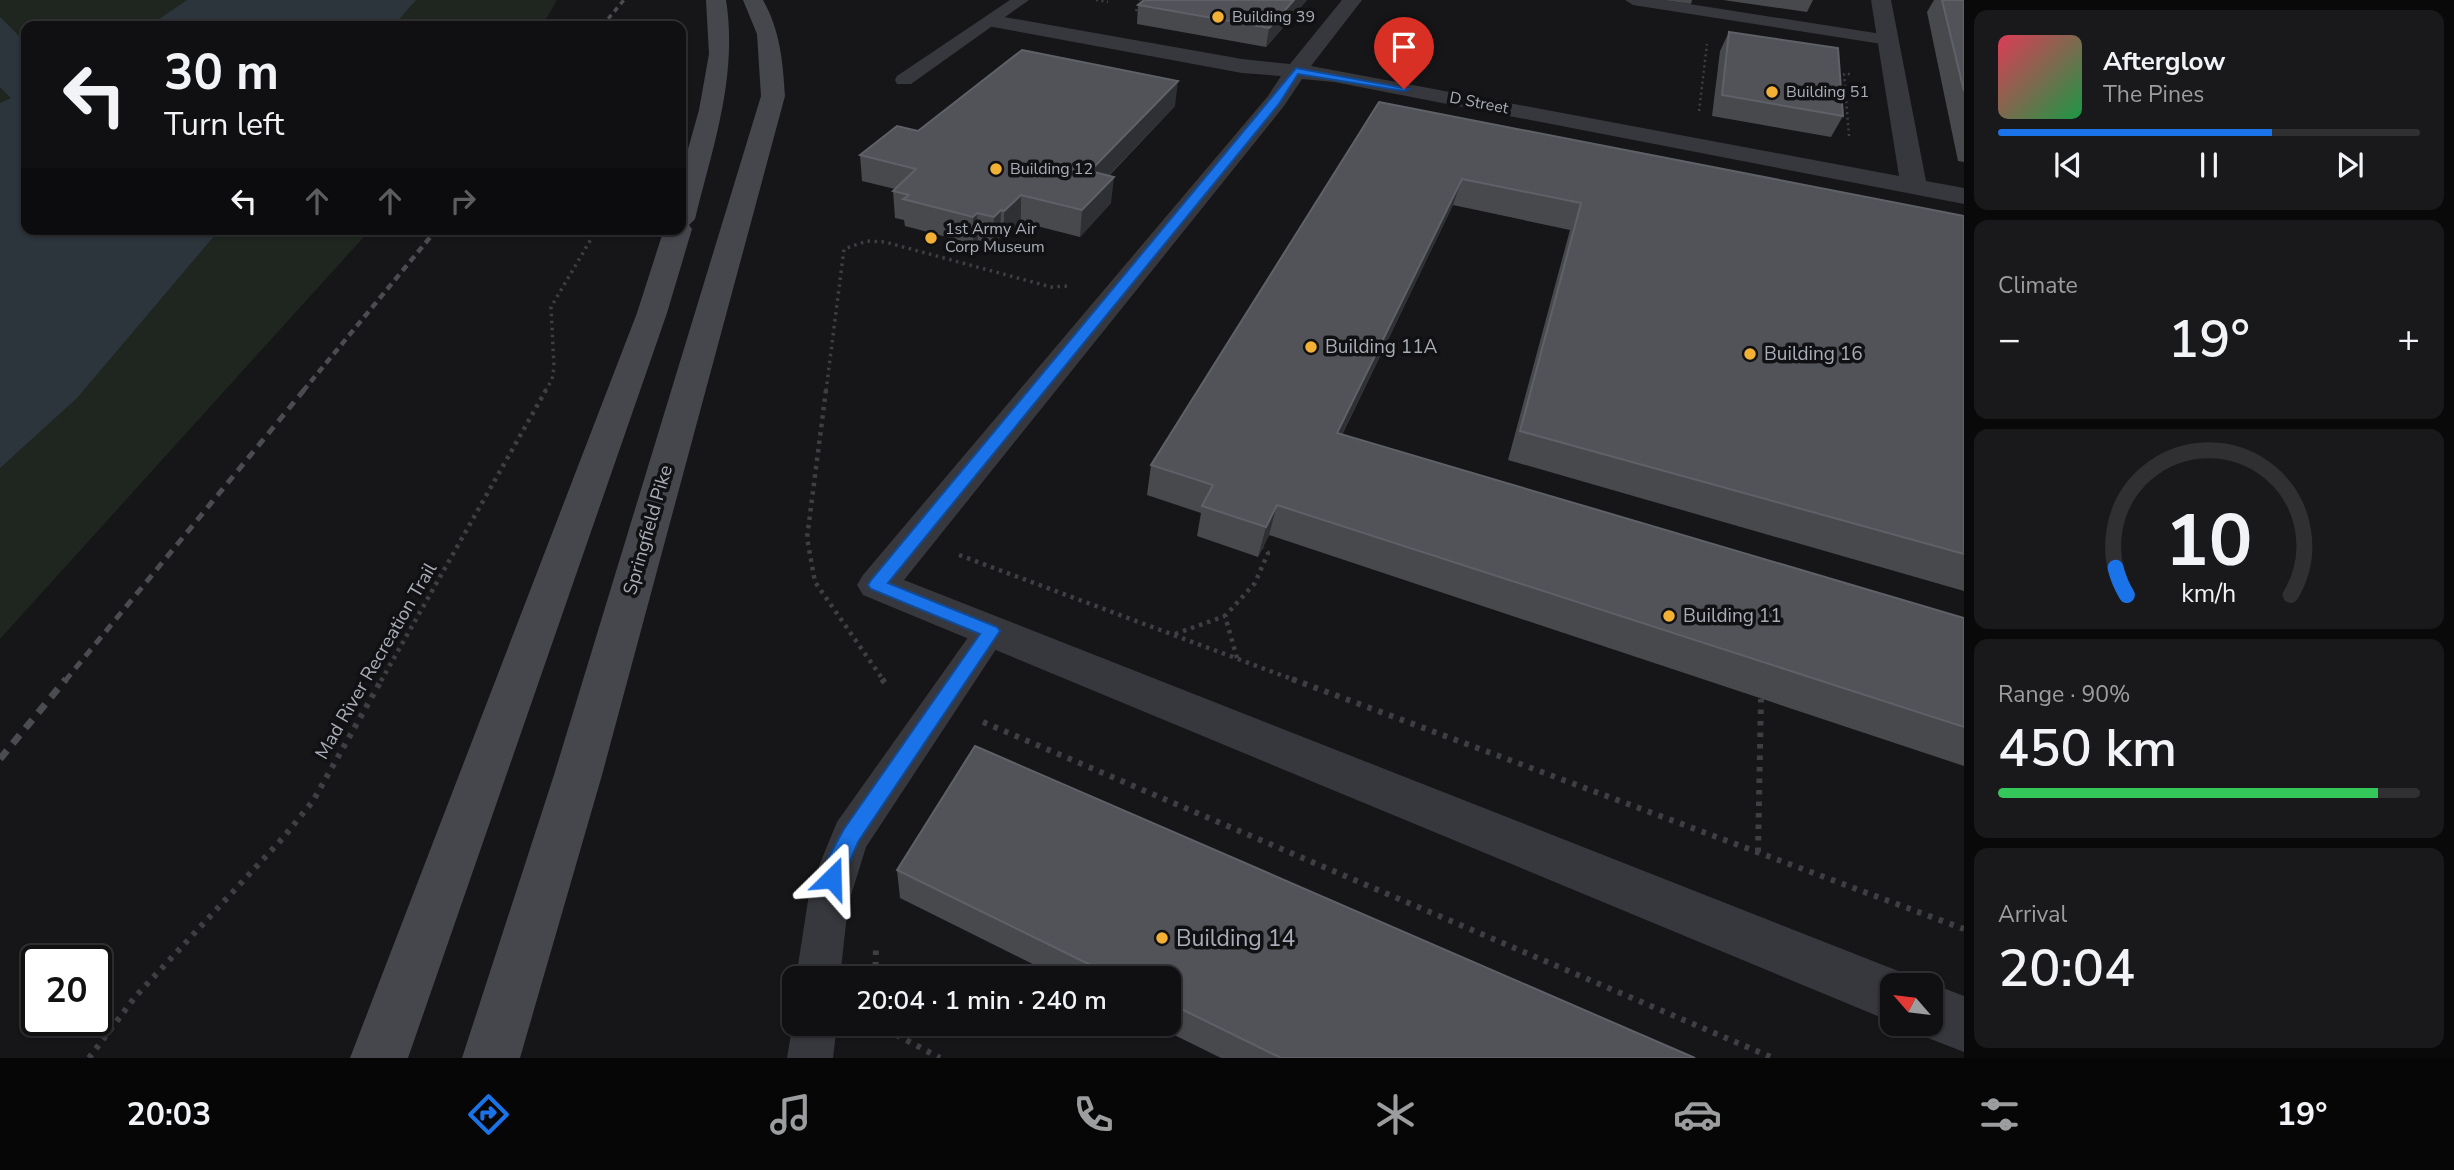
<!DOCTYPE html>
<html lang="en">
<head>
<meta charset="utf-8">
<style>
	body { margin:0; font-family:"Nunito Sans",sans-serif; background:#19191b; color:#f1f3f6; height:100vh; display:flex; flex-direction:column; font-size:26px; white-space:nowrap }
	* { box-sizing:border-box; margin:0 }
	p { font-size:23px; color:#9c9d9f }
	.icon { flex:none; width:38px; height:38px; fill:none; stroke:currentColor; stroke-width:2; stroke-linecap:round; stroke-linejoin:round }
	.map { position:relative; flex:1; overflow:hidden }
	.details { display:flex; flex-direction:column; gap:10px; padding:10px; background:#09090a; width:490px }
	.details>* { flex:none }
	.guide { position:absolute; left:21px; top:21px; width:665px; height:214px; border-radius:14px; box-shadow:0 2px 5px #0004,0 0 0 2px #303032; background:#101012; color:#f1f3f6; overflow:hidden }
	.needle { width:46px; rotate:298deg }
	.tools { position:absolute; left:1880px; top:973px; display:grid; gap:14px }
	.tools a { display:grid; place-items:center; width:63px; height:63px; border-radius:14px; background:#101012; box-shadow:0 2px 5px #0004,0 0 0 2px #303032; font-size:35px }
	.speed { position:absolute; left:21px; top:945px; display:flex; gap:14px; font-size:35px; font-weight:700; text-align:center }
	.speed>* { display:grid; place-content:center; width:91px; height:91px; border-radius:50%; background:#101012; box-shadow:0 2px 5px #0004,0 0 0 2px #303032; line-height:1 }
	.speed .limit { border:4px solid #111; border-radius:10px; background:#fff; color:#111 }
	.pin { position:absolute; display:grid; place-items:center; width:60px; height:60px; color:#fff; margin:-72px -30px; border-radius:50% 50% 50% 0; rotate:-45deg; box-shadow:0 0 7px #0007 }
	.pin .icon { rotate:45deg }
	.me { position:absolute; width:77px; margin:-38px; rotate:22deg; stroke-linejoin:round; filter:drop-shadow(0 0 5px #0008) }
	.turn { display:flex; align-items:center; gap:24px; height:147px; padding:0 28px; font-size:32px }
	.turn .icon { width:91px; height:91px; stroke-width:2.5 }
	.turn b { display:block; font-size:49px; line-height:60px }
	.lanes { display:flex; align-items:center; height:66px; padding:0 28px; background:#0003; justify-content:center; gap:35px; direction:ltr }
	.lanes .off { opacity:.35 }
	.big { font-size:52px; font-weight:600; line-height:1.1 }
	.details .tile { flex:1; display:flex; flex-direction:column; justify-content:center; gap:10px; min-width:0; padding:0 24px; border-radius:14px; background:#19191b }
	.details .dial { align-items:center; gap:0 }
	.dial svg { height:182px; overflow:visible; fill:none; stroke:#303032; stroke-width:7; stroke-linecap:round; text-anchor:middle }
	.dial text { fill:#f1f3f6; stroke:none }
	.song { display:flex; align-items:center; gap:21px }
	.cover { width:84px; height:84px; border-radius:10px; background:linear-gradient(135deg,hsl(350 70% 55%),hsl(140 70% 35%)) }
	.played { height:7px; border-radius:4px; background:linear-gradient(90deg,#1a73e8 65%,#303032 65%) }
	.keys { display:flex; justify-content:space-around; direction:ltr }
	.heat { display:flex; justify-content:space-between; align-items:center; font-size:38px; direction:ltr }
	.charge { height:10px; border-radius:5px; background:linear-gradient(90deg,#34c759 90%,#303032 0) }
	.trip { position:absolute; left:782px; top:966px; width:399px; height:70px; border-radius:14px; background:#101012; box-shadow:0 2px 5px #0004,0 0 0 2px #303032; font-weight:600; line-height:70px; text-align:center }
	.dock { display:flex; height:112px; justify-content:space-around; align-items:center; background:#060607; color:#9c9d9f }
	.dock .icon { width:49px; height:49px }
	.dock .current { color:#1a73e8 }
	.dock b { font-size:32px; color:#f1f3f6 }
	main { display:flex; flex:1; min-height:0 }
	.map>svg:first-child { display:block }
	.green { fill:#1e261f }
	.water { fill:#2c353c }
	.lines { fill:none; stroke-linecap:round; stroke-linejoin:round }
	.path-far3 { stroke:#3d3f44; stroke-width:2.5; stroke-dasharray:2 3.5; stroke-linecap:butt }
	.path-far2 { stroke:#3d3f44; stroke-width:3.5; stroke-dasharray:2.5 4.5; stroke-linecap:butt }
	.path-far1 { stroke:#3d3f44; stroke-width:4.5; stroke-dasharray:3.5 5; stroke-linecap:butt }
	.path { stroke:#3d3f44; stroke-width:6; stroke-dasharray:4.5 7; stroke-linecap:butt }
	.service { fill:#37383d; fill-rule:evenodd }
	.minor { fill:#37383d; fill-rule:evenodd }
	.secondary { fill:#45474d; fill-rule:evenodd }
	.rail-far3 { stroke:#4a4c52; stroke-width:3.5; stroke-dasharray:5 4.5; stroke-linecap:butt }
	.rail-far2 { stroke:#4a4c52; stroke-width:4.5; stroke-dasharray:7 5; stroke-linecap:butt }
	.rail-far1 { stroke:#4a4c52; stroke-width:5; stroke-dasharray:9 7; stroke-linecap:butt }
	.rail { stroke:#4a4c52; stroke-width:7; stroke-dasharray:11 9; stroke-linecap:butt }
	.wall { fill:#47494d }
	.shaded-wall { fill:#2f3033 }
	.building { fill:#525359; stroke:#5f6168; stroke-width:2 }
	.route { fill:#1a73e8; stroke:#114b97; stroke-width:2 }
	.poi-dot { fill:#f2b134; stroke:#111113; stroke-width:2.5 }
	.labels { text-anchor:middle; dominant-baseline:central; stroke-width:7; stroke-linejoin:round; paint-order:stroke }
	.far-poi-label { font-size:16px; fill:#a8adb8; stroke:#111113; text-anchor:start }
	.far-street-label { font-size:16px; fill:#a8adb8; stroke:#111113 }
	.poi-label { font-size:19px; fill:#a8adb8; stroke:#111113; text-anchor:start }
	.street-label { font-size:19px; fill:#a8adb8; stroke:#111113 }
	.near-poi-label { font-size:23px; fill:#a8adb8; stroke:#111113; text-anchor:start }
</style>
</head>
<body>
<main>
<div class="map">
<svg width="1964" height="1058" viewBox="0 0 1964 1058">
	<rect width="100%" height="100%" fill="#161618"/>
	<polygon class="green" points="0,0 557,0 542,26 26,26 26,229 371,229 0,639"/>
	<g class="water">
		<polygon points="187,0 416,0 393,26 149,26"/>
		<polygon points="0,17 26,43 26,229 220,229 77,398 0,468 0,103 11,98 0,87"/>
	</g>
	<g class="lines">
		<g class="path-far3">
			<polyline points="1096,0 1108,2"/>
			<polyline points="1136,11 1140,0"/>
			<polyline points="1699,111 1707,44"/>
			<polyline points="1849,136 1844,74 1852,74"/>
		</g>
		<g class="path-far2">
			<polyline points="545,391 552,380 554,367 551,307 597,229"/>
			<polyline points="826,391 844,249 867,241 885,242 1051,287 1068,286"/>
		</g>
		<g class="path-far1">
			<polyline points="826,390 807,538 815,582 884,681"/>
			<polyline points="959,555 1297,681"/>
			<polyline points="1175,634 1225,616"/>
			<polyline points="1237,658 1225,616 1255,583 1268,553 1263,548"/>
			<polyline points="381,681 546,390"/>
		</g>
		<g class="path">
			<polyline points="882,679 888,687"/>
			<polyline points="1292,679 1964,929"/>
			<polyline points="983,722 1773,1058"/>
			<polyline points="1758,852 1761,699"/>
			<polyline points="875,978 876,948"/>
			<polyline points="876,1024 940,1058"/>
			<polyline points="89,1058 135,997 282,839 313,801 382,679"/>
		</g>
		<g class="service">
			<polygon points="1010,0 1029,0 911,84 897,84 895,80 897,76"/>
			<polygon points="1625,0 1664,0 1888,35 1897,40 1888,45 1633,5"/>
			<polygon points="991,618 1003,622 1008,631 866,847 848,905 840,978 796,978 810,888 837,822 979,622"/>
			<polygon points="794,1016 794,1024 837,1024 833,1058 787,1058"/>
		</g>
		<g class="minor">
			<polygon points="1342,0 1362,0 1311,66 1899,176 1871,0 1891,0 1926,181 1964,188 1964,204 1334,82 1302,79 1284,106 904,580 1911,976 1915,985 1892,985 1892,1022 863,595 857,585 863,575 1268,96 1281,76 1242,73 993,27 986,25 983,21 986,17 993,15 1242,59 1290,64"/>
			<polygon points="1930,983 1964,996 1964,1052 1910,1031 1907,1024 1930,1024 1930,985 1925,985"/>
		</g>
		<g class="secondary">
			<path d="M706,0H726C738,76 713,146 695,219L689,225L692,229L667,313L408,1058H350L637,313L664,229H681V174L699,110L709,54Z"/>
			<path d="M743,0H763C780,30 783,62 785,96L602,775L520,1058H462L554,775L761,96L757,34Z"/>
		</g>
		<polyline class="rail-far3" points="602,26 624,0"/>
		<polyline class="rail-far2" points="303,391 437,229"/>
		<polyline class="rail-far1" points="65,681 304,390"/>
		<polyline class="rail" points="0,759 66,679"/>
	</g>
	<g class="wall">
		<polygon points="1144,0 1307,0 1266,47 1137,24 1138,5"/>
		<polygon points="1663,0 1692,0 1691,4"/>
		<polygon points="1723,0 1813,0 1807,12"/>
		<polygon points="1934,0 1964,0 1964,162 1958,161 1927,12"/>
		<polygon points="1729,32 1843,116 1831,137 1712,116 1720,51"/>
		<polygon points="1379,102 1964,216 1964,591 1508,460 1570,230 1453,205 1342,435 1964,618 1964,766 1269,535 1258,557 1197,536 1201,513 1147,495 1151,465"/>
		<polygon points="1175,106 1109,176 1111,203 1080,237 1021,222 1004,238 1000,237 993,244 978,240 973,244 905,226 904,220 895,218 893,191 895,189 862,181 860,155 918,131"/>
		<polygon points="897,870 1695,1058 1221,1058 1152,1024 1169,1024 1169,978 1061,978 900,898"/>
	</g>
	<g class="shaded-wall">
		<polygon points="1294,0 1307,0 1266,47 1269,28"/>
		<polygon points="1178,81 1175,106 1088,197 1090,171"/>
		<polygon points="1114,177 1111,203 1080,237 1082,210"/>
		<polygon points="1462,179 1453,205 1328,463 1337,433"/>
		<polygon points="1021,195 1021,222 1004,238 1004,211"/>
		<polygon points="1001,210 1000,237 993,244 994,217"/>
		<polygon points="977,213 978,240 973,244 973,217"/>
		<polygon points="1277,505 1269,535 1258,557 1266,527"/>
	</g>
	<g class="building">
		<polygon points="1144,0 1294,0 1269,28 1138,5"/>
		<polygon points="1942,0 1964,0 1964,91"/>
		<polygon points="1729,32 1838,48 1843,116 1722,95"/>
		<polygon points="1022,50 1178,81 1090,171 1114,177 1082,210 1021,195 1004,211 1001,210 994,217 977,213 973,217 903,199 909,195 893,191 916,169 860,155 897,126 918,131"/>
		<polygon points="1379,102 1964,216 1964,554 1520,431 1581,203 1462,179 1337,433 1964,618 1964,727 1277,505 1266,527 1202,506 1213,485 1151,465"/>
		<polygon points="975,746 1695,1058 1281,1058 1169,1003 1169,978 1117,978 897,870"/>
	</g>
	<polygon class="route" points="1296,68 1409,89 1404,91 1298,74 1279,104 888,583 997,627 1000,631 858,842 840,885 832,888 825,885 822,878 827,860 844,829 980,634 871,589 868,585 871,580"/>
	<g class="poi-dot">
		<circle cx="1218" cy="17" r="7"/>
		<circle cx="1772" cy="92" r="7"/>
		<circle cx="996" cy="169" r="7"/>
		<circle cx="931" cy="238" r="7"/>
		<circle cx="1311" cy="347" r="7"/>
		<circle cx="1750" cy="354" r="7"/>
		<circle cx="1669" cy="616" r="7"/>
		<circle cx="1162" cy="938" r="7"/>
	</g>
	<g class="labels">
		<g class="far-poi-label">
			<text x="1232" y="17">Building 39</text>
			<text x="1786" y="92">Building 51</text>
			<text x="1010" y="169">Building 12</text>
			<text x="945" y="229">1st Army Air<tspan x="945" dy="18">Corp Museum</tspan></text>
		</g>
		<g class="far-street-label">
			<text transform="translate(1479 103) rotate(11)">D Street</text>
		</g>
		<g class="poi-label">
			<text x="1325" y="347">Building 11A</text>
			<text x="1764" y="354">Building 16</text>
			<text x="1683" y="616">Building 11</text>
		</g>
		<g class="street-label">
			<text transform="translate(648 530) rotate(-74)">Springfield Pike</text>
			<text transform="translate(376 661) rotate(-60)">Mad River Recreation Trail</text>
		</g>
		<g class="near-poi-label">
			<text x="1176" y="938">Building 14</text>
		</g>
	</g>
</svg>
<div class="tools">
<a><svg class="needle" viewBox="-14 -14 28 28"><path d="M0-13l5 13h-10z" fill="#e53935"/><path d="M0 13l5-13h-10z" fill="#9c9d9f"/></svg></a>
</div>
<div class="speed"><div class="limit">20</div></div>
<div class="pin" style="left:1404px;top:89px;background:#d93025"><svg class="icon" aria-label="arrive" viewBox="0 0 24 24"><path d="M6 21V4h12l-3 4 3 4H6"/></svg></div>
<svg class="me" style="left:832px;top:878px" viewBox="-20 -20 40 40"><path d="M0-17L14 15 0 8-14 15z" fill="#1a73e8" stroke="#fff" stroke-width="4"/></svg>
<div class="trip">20:04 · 1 min · 240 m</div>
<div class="guide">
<div class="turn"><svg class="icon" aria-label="left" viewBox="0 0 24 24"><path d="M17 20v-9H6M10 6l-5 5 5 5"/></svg><div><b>30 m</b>Turn left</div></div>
<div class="lanes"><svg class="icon" aria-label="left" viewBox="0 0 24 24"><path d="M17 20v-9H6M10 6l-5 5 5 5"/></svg><svg class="icon off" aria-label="ahead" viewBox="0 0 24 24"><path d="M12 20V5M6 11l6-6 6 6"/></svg><svg class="icon off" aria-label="ahead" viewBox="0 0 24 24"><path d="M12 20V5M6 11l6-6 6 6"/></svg><svg class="icon off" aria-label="right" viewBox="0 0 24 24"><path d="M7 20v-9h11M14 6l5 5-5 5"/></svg></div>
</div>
</div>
<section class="details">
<div class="tile">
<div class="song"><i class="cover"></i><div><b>Afterglow</b><p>The Pines</p></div></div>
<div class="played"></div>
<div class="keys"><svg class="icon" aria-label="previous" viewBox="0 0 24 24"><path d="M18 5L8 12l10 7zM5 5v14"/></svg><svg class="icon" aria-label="pause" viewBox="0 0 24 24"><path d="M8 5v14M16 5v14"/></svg><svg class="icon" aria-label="next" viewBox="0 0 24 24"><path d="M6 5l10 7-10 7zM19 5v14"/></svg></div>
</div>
<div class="tile"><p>Climate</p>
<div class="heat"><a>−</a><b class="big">19°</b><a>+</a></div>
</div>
<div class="tile dial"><svg viewBox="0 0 100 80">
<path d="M14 69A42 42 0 1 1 86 69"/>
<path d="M14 69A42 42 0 0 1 9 57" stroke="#1a73e8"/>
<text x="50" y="56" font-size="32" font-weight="700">10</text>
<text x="50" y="72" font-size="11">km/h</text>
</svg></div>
<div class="tile"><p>Range · 90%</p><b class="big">450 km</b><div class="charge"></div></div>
<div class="tile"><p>Arrival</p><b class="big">20:04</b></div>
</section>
</main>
<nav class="dock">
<b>20:03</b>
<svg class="icon current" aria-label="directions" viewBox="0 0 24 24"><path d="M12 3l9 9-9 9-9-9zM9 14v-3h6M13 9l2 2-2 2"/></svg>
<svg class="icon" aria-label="music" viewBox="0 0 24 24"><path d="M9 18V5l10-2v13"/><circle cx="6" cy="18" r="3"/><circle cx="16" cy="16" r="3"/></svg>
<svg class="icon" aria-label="phone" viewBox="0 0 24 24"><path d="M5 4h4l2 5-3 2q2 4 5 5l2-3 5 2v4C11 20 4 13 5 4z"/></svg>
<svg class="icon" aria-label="climate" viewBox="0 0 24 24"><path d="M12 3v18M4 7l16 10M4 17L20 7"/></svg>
<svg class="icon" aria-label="car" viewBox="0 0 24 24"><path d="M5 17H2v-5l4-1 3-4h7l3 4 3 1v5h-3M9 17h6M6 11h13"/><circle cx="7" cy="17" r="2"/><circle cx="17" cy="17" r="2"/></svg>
<svg class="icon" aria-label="filters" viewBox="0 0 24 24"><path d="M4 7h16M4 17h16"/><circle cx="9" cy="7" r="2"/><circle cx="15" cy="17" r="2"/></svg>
<b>19°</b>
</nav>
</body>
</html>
